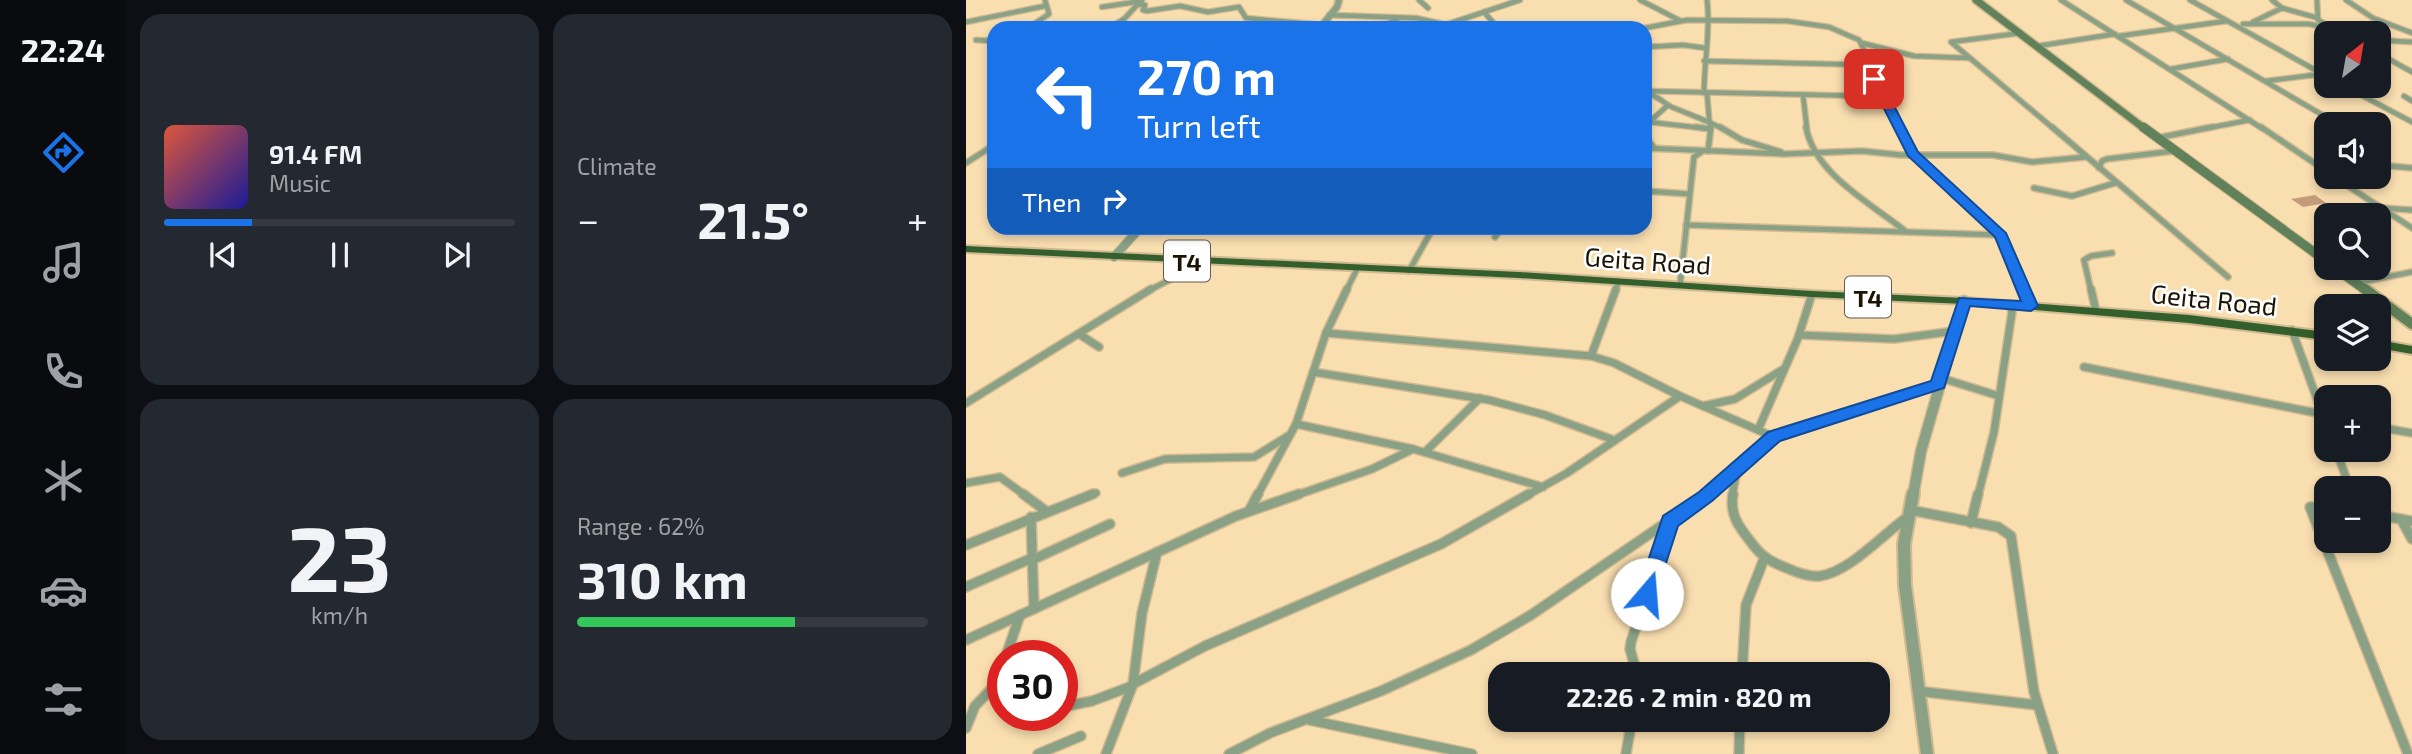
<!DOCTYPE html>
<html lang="en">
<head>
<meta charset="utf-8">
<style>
	body { margin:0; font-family:"Exo 2",sans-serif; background:#242831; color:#f1f3f6; height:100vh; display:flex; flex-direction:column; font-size:26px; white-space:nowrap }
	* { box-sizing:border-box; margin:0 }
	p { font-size:23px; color:#9ea1a6 }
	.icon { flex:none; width:38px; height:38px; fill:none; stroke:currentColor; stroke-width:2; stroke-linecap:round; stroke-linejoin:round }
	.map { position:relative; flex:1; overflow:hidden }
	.drawer { display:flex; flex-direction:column; gap:14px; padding:14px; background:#0d0f14; width:840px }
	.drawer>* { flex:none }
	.hud { position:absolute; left:21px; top:21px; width:665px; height:214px; border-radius:21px; box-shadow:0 4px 10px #0003; background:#1a73e8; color:#fff; overflow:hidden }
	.needle { width:46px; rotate:31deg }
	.controls { position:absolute; left:1348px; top:21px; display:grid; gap:14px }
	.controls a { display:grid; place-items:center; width:77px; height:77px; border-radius:14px; background:#171b24; box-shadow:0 4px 10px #0003; font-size:35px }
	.speed { position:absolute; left:21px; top:640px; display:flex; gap:14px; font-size:35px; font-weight:700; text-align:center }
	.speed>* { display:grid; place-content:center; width:91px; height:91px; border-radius:50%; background:#171b24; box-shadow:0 4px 10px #0003; line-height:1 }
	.speed .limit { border:10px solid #d22; background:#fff; color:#111 }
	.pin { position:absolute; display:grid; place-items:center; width:60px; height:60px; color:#fff; margin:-30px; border-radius:14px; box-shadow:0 4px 10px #0006 }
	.me { position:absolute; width:77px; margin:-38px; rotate:18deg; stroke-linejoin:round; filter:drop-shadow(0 0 5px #0008) }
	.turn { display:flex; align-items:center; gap:24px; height:147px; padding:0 35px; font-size:32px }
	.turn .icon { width:91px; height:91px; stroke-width:2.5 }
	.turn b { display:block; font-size:49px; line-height:60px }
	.then { display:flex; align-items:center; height:66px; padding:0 35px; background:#0003; gap:14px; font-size:26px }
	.big { font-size:52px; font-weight:700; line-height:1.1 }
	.drawer .widget { flex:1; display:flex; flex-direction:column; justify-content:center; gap:10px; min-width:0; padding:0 24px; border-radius:21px; background:#242831 }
	.drawer .dial { align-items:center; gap:0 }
	.dial b { font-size:91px; line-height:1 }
	.song { display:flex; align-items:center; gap:21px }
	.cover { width:84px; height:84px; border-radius:10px; background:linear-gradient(135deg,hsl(10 70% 55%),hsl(240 70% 35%)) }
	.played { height:7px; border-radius:4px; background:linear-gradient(90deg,#1a73e8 25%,#363941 25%) }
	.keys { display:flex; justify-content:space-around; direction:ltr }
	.heat { display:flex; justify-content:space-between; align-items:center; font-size:38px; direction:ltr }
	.charge { height:10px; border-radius:5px; background:linear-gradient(90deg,#34c759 62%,#363941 0) }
	.drawer .tiles { flex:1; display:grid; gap:14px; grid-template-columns:repeat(2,1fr) }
	.trip { position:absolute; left:522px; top:662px; width:402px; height:70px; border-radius:21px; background:#171b24; box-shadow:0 4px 10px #0003; font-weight:700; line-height:70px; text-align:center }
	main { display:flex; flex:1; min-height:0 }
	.menu { display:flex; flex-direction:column; width:126px; justify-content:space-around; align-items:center; background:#090b0e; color:#9ea1a6 }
	.menu .icon { width:49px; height:49px }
	.menu .current { color:#1a73e8 }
	.menu b { font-size:32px; color:#f1f3f6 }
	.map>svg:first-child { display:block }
	.building { fill:#c59c7b }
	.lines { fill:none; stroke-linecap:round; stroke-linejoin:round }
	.minor-far3-casing { stroke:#d1ba91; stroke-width:7 }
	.minor-far2-casing { stroke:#d1ba91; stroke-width:8 }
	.minor-far1-casing { stroke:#d1ba91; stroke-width:10 }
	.minor-casing { stroke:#d1ba91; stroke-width:12 }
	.tertiary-far3-casing { stroke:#d1ba91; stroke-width:9 }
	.tertiary-far2-casing { stroke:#d1ba91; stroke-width:10 }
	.tertiary-far1-casing { stroke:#d1ba91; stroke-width:13 }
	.tertiary-casing { stroke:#d1ba91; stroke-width:16 }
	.secondary-far2-casing { stroke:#d1ba91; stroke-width:10 }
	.secondary-far1-casing { stroke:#d1ba91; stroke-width:11 }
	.secondary-casing { stroke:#d1ba91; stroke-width:14 }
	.trunk-casing { stroke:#d1ba91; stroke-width:4 }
	.minor-far3 { stroke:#8aa186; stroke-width:4.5 }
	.minor-far2 { stroke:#8aa186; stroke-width:5 }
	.minor-far1 { stroke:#8aa186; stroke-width:7 }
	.minor { stroke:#8aa186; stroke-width:9 }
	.tertiary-far3 { stroke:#8aa186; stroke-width:6 }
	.tertiary-far2 { stroke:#8aa186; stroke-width:8 }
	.tertiary-far1 { stroke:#8aa186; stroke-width:10 }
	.tertiary { stroke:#8aa186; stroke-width:12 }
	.secondary-far2 { stroke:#60815a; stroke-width:7 }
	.secondary-far1 { stroke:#60815a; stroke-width:9 }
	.secondary { stroke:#60815a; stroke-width:10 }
	.trunk { fill:#335f2c; fill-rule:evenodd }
	.route { fill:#1a73e8; stroke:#114b97; stroke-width:2 }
	.labels { text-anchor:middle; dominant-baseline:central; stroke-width:5; stroke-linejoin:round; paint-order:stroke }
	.shield { fill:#fff; stroke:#615a4f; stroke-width:2 }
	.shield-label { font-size:24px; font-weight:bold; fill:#1d1404 }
	.street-label { font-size:26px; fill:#1d1404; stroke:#fff }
</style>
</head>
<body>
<main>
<nav class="menu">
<b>22:24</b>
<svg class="icon current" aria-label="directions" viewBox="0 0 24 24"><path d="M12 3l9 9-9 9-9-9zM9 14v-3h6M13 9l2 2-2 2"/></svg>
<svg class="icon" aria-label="music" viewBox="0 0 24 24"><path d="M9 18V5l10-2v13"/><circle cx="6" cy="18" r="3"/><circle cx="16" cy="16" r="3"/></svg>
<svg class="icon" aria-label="phone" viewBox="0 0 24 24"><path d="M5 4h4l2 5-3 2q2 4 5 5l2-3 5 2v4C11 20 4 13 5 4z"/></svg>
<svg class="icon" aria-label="climate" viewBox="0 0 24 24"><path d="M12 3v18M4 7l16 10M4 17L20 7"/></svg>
<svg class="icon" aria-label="car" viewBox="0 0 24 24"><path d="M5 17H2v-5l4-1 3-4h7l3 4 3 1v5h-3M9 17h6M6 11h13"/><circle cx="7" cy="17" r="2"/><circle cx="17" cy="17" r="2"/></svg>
<svg class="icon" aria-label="filters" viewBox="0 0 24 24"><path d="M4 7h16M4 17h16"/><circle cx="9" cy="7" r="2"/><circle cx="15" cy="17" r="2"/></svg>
</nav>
<section class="drawer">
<div class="tiles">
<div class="widget">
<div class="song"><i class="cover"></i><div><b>91.4 FM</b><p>Music</p></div></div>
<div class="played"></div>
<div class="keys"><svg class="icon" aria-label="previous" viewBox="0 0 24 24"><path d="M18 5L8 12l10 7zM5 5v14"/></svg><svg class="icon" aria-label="pause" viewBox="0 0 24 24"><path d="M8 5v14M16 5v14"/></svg><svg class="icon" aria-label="next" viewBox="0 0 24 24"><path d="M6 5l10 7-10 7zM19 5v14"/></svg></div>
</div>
<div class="widget"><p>Climate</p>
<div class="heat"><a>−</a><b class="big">21.5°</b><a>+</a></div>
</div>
<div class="widget dial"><b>23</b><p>km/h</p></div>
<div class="widget"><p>Range · 62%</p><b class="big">310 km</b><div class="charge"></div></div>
</div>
</section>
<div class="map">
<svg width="1446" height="754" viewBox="0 0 1446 754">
	<rect width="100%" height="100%" fill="#f9deb0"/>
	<polygon class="building" points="1349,195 1360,203 1337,207 1325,199"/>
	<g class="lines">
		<g class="minor-far3-casing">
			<g id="minor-far3">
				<polyline points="453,0 462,8"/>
				<polyline points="674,0 713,20"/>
				<polyline points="1095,0 1297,129"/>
				<polyline points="1160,0 1372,124"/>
				<polyline points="1224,0 1360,76"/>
				<polyline points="1351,0 1352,20 1373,33"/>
				<polyline points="1380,0 1407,18 1446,33"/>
				<polyline points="171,4 179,5 177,10 181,11 214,6 242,12 273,7 280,18 356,25"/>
				<polyline points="136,7 176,1"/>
				<polyline points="1316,8 1352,18"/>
				<polyline points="518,12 532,28"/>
				<polyline points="363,15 450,18 494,28"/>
				<polyline points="0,22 79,6"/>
				<polyline points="1287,22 1316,8 1306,0"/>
				<polyline points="482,24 554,0"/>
				<polyline points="1277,24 1343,24 1362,28"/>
				<polyline points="62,28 83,14 79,0"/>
				<polyline points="144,28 158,19 173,3"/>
				<polyline points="412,28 433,18"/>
				<polyline points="679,28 721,20 821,21 863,27 893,40 906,65 909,83 924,105 935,129"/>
				<polyline points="1055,33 985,42 1088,129"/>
				<polyline points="1153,36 1261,21"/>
				<polyline points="10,40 28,41"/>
				<polyline points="1412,40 1446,42"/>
				<polyline points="896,43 948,56 1003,58"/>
				<polyline points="1072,46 1149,34"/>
				<polyline points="679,47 717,45 739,48"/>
				<polyline points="1412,53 1446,72"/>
				<polyline points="904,60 925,58 932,54"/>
				<polyline points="738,61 906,65"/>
				<polyline points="1205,69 1262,59"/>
				<polyline points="1300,81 1356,74"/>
				<polyline points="1378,86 1446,122"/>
				<polyline points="679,91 899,96 914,93"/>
				<path d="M738,93C738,62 745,30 741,0"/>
				<polyline points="741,93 744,129"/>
				<path d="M683,94C694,97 698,104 708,108C725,115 740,120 757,129"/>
				<polyline points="837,95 841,129"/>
				<polyline points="1438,96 1446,101"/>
				<polyline points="683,122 744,129"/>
				<polyline points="679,126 702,105"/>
				<polyline points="1237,129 1284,120"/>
			</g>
		</g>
		<g class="minor-far2-casing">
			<g id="minor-far2">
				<polyline points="730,127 744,129"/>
				<polyline points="754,127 776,140 815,152"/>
				<path d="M840,127C848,173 904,203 938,230"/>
				<polyline points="934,127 945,152 1035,235 1058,291"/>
				<polyline points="1086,127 1262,277"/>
				<polyline points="1295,127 1360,171"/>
				<polyline points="679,135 688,148"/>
				<polyline points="1191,138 1246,127"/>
				<polyline points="679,148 817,154 896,151 935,155 1027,155 1066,162 1120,157"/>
				<polyline points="742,151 745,127"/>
				<polyline points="0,163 28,145"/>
				<polyline points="1412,165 1446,168"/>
				<polyline points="1133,168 1136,161 1141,159 1208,151"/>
				<polyline points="1368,177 1446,228"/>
				<polyline points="1068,188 1106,196 1149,183"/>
				<polyline points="679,191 723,194"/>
				<polyline points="1416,208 1446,210"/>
				<polyline points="720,225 1035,235"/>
				<polyline points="529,237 536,228"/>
				<polyline points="443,271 467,228"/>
				<polyline points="1390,283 1446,272"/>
				<polyline points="714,285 728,157 737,151"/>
				<polyline points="182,291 238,262"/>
				<polyline points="380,291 391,269"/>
				<polyline points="649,291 653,281"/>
				<polyline points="1125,291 1118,260 1125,256 1146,253"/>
			</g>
		</g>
		<g class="minor-far1-casing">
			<g id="minor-far1">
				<polyline points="1057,289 1064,306"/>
				<polyline points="1125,289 1130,311"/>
				<polyline points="1326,330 1360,424"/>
				<polyline points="360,333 625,356 648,363 714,396 808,437"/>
				<polyline points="113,334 133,347"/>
				<polyline points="833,335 928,339 989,331"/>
				<polyline points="625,356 650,289"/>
				<polyline points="1118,367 1356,414"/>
				<polyline points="347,372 523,400 579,415 648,440"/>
				<polyline points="975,378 1033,396"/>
				<polyline points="0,403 185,289"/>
				<polyline points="737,406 769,399 816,370"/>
				<polyline points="330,424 447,449 577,487"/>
				<polyline points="1412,427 1446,433"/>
				<polyline points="792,430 832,338 846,294"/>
				<polyline points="1370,450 1384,488"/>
				<polyline points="459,452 514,398"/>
				<polyline points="156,473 199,459 288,457 322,436"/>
				<polyline points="0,483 34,477 60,496"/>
				<polyline points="122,496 130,493"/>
				<polyline points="291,496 330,424 360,333 381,289"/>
				<polyline points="328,496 406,469 447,449"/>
				<polyline points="560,496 601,473 714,396"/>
				<polyline points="740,496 808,437 972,384"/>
				<polyline points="766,496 771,470"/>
				<polyline points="1012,496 1028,432 1046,312 1044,305"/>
			</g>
		</g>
		<g class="minor-casing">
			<g id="minor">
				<polyline points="57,494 80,511"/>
				<path d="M767,494C763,517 775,529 788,546C798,559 808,563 823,569C832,573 844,577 854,576C884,572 919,532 943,516"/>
				<polyline points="1360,507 1344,507 1442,754"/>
				<polyline points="944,510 1032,527 1045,536 1068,692 1087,754"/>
				<polyline points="283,511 292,494"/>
				<polyline points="1412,515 1446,521"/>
				<polyline points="65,517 68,609"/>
				<polyline points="1435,519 1446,539"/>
				<polyline points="1005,523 1012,494"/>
				<polyline points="0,545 127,494"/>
				<polyline points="66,560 144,524"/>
				<polyline points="0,587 66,558"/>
				<polyline points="0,640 270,516 333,494"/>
				<polyline points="40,656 54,615"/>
				<polyline points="671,674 664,649 665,642 704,522"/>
				<polyline points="776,674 780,605 798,559"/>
				<polyline points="167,684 239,646 475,544 563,494"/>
				<polyline points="951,691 1071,705"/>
				<polyline points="96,707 126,701 166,686"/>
				<polyline points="343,720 506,754"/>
				<polyline points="0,728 9,706 31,683 37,666"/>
				<polyline points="72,754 115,736"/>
				<polyline points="140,754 167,684 176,613 191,552"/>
				<polyline points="263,754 304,733 415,691 505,650 565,615 742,494"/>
				<polyline points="660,754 666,719"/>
				<polyline points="773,754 774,719"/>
			</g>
		</g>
		<g class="tertiary-far3-casing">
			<polyline id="tertiary-far3" points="354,28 371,7 373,0"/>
		</g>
		<g class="tertiary-far2-casing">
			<polyline id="tertiary-far2" points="148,257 174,228"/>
		</g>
		<g class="tertiary-far1-casing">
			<polyline id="tertiary-far1" points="947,496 955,451 998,301"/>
		</g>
		<g class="tertiary-casing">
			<polyline id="tertiary" points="947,494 938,544 939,586 961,754"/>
		</g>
		<g class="secondary-far2-casing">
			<polyline id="secondary-far2" points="1010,0 1179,129"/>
		</g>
		<g class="secondary-far1-casing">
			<g id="secondary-far1">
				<polyline points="1177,127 1360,261"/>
				<polyline points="1369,268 1401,291"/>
			</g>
		</g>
		<g class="secondary-casing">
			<polyline id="secondary" points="1399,289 1446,324"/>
		</g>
		<g class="trunk-casing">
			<g id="trunk">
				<polygon points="0,246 553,272 846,291 998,298 1223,315 1360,332 1360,340 1223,323 998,304 846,297 553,278 0,252"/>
				<polygon points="1412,340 1446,346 1446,354 1412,348"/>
			</g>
		</g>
		<use href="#minor-far3" class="minor-far3"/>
		<use href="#minor-far2" class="minor-far2"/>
		<use href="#minor-far1" class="minor-far1"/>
		<use href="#minor" class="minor"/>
		<use href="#tertiary-far3" class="tertiary-far3"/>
		<use href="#tertiary-far2" class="tertiary-far2"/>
		<use href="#tertiary-far1" class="tertiary-far1"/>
		<use href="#tertiary" class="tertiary"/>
		<use href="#secondary-far2" class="secondary-far2"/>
		<use href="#secondary-far1" class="secondary-far1"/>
		<use href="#secondary" class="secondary"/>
		<use href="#trunk" class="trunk"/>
	</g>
	<polygon class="route" points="908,75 914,79 952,152 1040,233 1072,306 1065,311 1004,306 978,388 814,441 746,501 712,526 688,600 681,602 674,600 671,594 697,516 733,492 802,432 965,381 993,298 1055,301 1029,237 942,156 903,79"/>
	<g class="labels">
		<g class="shield">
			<rect x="198" y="240.5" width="46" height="41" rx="5"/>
			<rect x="879" y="276.5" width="46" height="41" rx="5"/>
		</g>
		<g class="shield-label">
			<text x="221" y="261">T4</text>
			<text x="902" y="297">T4</text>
		</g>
		<g class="street-label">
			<text transform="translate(682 260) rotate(4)">Geita Road</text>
			<text transform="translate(1248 299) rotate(6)">Geita Road</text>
		</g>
	</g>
</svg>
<div class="controls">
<a><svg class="needle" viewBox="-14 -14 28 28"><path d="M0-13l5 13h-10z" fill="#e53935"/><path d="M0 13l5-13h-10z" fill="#9ea1a6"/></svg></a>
<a><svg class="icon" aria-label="sound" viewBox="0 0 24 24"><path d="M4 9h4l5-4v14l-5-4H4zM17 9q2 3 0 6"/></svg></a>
<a><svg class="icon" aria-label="search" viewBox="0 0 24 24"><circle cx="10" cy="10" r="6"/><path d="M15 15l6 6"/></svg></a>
<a><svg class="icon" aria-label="layers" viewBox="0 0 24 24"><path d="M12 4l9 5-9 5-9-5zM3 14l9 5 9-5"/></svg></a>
<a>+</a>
<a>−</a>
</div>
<div class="speed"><div class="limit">30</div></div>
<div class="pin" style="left:908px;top:79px;background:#d93025"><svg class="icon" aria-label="arrive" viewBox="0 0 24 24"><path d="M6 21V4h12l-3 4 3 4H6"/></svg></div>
<svg class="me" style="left:681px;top:594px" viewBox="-20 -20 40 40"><circle r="19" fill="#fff"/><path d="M0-13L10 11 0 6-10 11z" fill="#1a73e8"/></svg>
<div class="trip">22:26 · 2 min · 820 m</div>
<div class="hud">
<div class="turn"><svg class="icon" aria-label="left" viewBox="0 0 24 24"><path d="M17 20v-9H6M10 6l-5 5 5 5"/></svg><div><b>270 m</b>Turn left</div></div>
<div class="then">Then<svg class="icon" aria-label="right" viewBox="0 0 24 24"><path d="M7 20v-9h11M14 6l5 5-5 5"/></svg></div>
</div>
</div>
</main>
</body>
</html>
